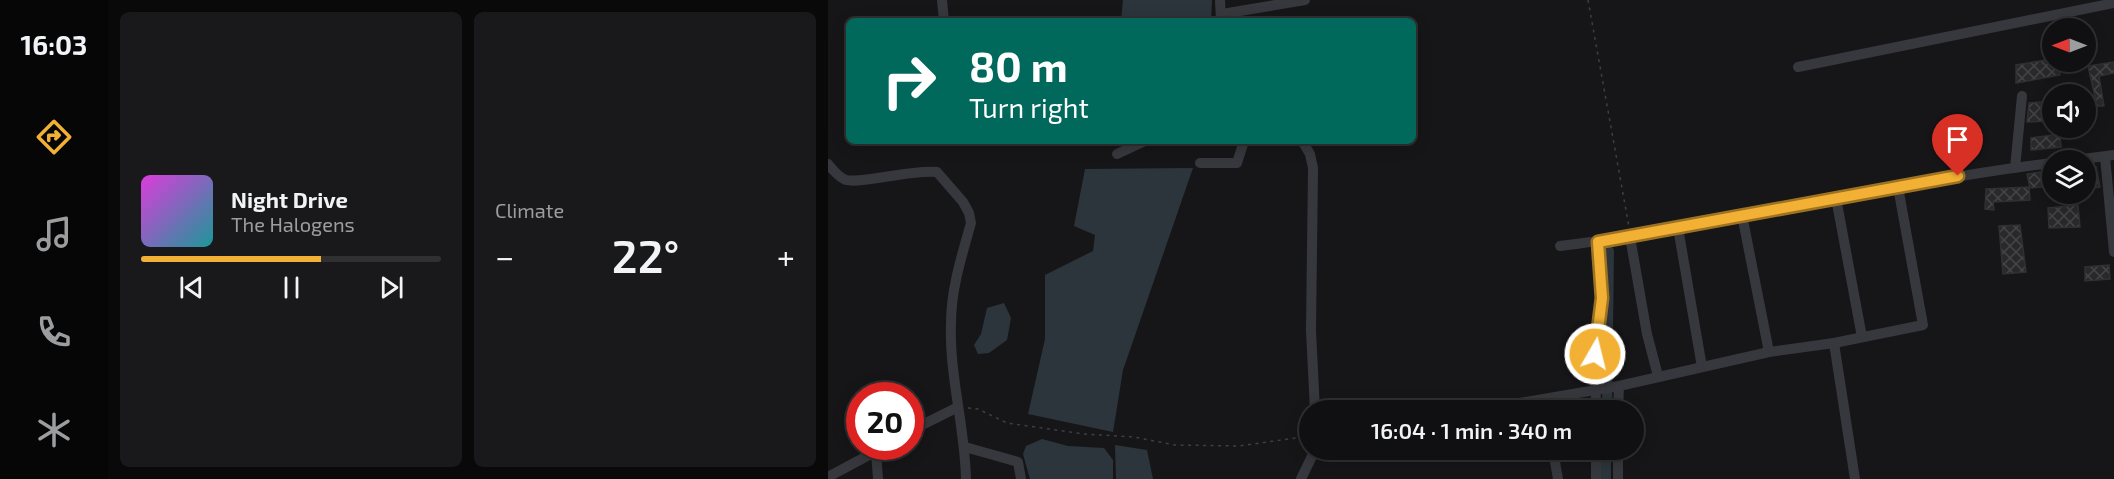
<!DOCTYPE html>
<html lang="en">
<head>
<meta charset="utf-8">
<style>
	body { margin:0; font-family:"Exo 2",sans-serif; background:#19191b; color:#f1f3f6; height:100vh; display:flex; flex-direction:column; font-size:22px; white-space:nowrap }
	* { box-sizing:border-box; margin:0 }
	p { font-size:20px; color:#9c9d9f }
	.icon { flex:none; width:33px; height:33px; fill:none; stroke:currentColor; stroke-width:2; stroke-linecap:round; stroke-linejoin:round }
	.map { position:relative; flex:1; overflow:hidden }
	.panel { display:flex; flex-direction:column; gap:12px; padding:12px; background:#09090a; width:720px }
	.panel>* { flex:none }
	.guide { position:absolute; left:18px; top:18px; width:570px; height:126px; border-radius:9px; box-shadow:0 3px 15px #0003,0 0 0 2px #303032; background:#00695c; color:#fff; overflow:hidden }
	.needle { width:39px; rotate:270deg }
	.tools { position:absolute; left:1214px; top:18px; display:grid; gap:12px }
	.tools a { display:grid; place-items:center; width:54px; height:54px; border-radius:50%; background:#101012; box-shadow:0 3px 15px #0003,0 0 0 2px #303032; font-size:30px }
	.speed { position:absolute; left:18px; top:382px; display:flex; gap:12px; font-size:30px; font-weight:700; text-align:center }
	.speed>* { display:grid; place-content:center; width:78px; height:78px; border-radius:50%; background:#101012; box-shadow:0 3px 15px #0003,0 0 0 2px #303032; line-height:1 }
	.speed .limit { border:9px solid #d22; background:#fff; color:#111 }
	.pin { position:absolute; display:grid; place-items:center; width:51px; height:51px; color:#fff; margin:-62px -26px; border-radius:50% 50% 50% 0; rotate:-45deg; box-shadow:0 0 6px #0007 }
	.pin .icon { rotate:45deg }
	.me { position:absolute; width:66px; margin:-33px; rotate:8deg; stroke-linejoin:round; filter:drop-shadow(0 0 4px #0008) }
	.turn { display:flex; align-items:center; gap:21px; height:126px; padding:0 24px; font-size:27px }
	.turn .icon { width:78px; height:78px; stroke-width:2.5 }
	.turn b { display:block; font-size:42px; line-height:51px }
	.big { font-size:45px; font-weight:600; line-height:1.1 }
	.panel .tile { flex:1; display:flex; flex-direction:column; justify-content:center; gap:9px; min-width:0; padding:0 21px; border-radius:9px; background:#19191b }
	.song { display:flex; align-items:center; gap:18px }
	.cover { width:72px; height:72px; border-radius:9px; background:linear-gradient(135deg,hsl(300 70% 55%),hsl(180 70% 35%)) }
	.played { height:6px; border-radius:3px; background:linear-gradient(90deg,#f2b134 60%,#303032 60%) }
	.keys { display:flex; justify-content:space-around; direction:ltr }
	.heat { display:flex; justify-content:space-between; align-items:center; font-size:33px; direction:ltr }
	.panel .tiles { flex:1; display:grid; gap:12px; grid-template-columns:repeat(2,1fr) }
	.trip { position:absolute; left:471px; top:400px; width:345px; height:60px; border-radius:30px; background:#101012; box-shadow:0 3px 15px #0003,0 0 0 2px #303032; font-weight:600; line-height:60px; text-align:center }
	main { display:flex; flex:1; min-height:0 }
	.tab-bar { display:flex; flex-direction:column; width:108px; justify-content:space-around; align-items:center; background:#060607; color:#9c9d9f }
	.tab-bar .icon { width:42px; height:42px }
	.tab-bar .on { color:#f2b134 }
	.tab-bar b { font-size:27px; color:#f1f3f6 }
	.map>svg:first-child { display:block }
	.water { fill:#2c353c }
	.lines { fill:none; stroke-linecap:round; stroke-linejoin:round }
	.canal { stroke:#2c353c; stroke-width:10 }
	.building { fill:url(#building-cross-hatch); stroke:#303034; stroke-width:1.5 }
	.path { stroke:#3d3f44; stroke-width:1.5; stroke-dasharray:3 4.5; stroke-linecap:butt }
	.minor { stroke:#37383d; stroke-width:10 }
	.route-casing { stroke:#9d7322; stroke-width:15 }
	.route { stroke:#f2b134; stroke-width:10 }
</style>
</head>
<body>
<main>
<nav class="tab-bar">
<b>16:03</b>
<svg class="icon on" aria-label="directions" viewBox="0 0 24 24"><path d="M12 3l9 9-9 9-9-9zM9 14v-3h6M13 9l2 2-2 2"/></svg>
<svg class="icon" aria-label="music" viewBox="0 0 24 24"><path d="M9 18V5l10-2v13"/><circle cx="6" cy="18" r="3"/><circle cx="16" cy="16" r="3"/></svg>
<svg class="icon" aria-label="phone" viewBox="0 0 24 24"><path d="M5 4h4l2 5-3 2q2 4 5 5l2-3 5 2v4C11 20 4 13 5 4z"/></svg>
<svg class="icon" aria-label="climate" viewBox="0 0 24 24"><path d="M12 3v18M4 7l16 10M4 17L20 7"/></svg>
</nav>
<section class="panel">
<div class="tiles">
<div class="tile">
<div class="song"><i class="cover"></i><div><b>Night Drive</b><p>The Halogens</p></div></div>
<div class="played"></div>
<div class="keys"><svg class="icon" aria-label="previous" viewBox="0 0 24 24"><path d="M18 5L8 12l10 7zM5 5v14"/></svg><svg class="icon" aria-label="pause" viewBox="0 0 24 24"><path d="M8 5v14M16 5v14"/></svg><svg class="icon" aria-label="next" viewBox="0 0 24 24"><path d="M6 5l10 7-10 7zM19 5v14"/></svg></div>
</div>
<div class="tile"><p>Climate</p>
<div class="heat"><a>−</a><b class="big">22°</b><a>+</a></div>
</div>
</div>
</section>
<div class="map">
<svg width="1286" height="479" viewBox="0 0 1286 479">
	<defs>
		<pattern id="building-cross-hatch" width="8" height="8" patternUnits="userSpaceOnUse" patternTransform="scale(1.5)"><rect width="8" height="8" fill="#29292c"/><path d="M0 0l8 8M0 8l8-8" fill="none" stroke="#454548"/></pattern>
	</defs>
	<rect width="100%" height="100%" fill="#161618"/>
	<g class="water">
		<polygon points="295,0 384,0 383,21 293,21"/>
		<polygon points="365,168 295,370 285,432 200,414 217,339 217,275 265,251 267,235 246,226 257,169"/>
		<polygon points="176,303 183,318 179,340 161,353 150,354 146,345 153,334 159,308"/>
		<polygon points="214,439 240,446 276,448 285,460 285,479 202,479 195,454 198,446"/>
		<polygon points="287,445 319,450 325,479 288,479"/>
	</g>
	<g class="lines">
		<g class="canal">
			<polyline points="779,411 781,251"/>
			<polyline points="778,479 778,450"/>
		</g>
	</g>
	<g class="building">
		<polygon points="1224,59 1229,62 1232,75 1188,83 1188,65"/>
		<polygon points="1286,62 1286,73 1271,76 1276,106 1269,106 1260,66"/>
		<polygon points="1224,101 1224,121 1199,122 1201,103"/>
		<polygon points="1232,134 1233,147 1203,150 1203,138"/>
		<polygon points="1268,167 1272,187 1257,189 1257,170"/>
		<polygon points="1212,172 1213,178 1224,176 1224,186 1202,188 1199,174"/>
		<polygon points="1201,187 1202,200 1165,202 1166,210 1157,209 1158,189"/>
		<polygon points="1250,205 1252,227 1221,228 1220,208"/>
		<polygon points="1192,225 1198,272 1175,274 1171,226"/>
		<polygon points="1281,265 1282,279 1257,281 1257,267"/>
	</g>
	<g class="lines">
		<g class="path">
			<polyline points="760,0 801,227"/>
			<polyline points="140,408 150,409 179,423 256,434 306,437 347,445 411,446 482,436"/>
		</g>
		<g class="minor">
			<polyline points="114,0 116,21"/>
			<polyline points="392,0 393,21"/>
			<polyline points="394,14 477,0"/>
			<polyline points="970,67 1286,3"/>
			<polyline points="474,141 482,154 485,168 483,331 487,411"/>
			<polyline points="289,154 317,141"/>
			<polyline points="1277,157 1286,252"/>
			<polyline points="1247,160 1286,155"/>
			<polyline points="372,163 409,163 416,141"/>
			<path d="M0,164C5,170 10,177 18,180C34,184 84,169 109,172L135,202L141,213L143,223C134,255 123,289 123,323C121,375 137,427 138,479"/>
			<polyline points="1187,168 1194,96"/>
			<polyline points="1008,198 1034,337"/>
			<polyline points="914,215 941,352"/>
			<polyline points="850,228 874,367"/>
			<polyline points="802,237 819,334 830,376"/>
			<path d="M732,246C897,226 1059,183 1224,163"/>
			<polyline points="1006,343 1027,479"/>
			<polyline points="645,411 791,386 941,352 1006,343 1095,325 1070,187"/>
			<polyline points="768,411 767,354 773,298 770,242"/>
			<polyline points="790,411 791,386"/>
			<polyline points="82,431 130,407"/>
			<polyline points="137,447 190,462 193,479"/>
			<polyline points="725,450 730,479"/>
			<polyline points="48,452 50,479"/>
			<polyline points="0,477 56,447"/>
			<polyline points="473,479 487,450"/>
			<polyline points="768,479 768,450"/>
			<polyline points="790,479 790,450"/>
		</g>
	</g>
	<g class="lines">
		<g class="route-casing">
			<polyline id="route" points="767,354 774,298 770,242 1130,176"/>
		</g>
		<use href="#route" class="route"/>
	</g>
</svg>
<div class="tools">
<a><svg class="needle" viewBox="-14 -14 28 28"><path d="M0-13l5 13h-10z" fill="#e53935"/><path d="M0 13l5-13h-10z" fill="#9c9d9f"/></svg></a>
<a><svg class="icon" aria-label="sound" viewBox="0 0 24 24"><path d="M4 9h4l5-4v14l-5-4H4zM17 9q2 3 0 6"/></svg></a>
<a><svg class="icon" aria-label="layers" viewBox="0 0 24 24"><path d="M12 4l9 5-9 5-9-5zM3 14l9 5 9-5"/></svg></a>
</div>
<div class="speed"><div class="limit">20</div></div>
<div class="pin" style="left:1130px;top:176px;background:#d93025"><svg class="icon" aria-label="arrive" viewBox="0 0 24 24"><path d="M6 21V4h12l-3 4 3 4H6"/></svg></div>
<svg class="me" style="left:767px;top:354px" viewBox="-20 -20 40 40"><circle r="17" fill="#f2b134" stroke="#fff" stroke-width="3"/><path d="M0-11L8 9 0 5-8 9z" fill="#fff"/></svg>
<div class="trip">16:04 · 1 min · 340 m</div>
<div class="guide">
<div class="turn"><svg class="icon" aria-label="right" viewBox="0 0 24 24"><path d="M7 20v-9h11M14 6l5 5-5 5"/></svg><div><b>80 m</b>Turn right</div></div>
</div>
</div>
</main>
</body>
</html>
